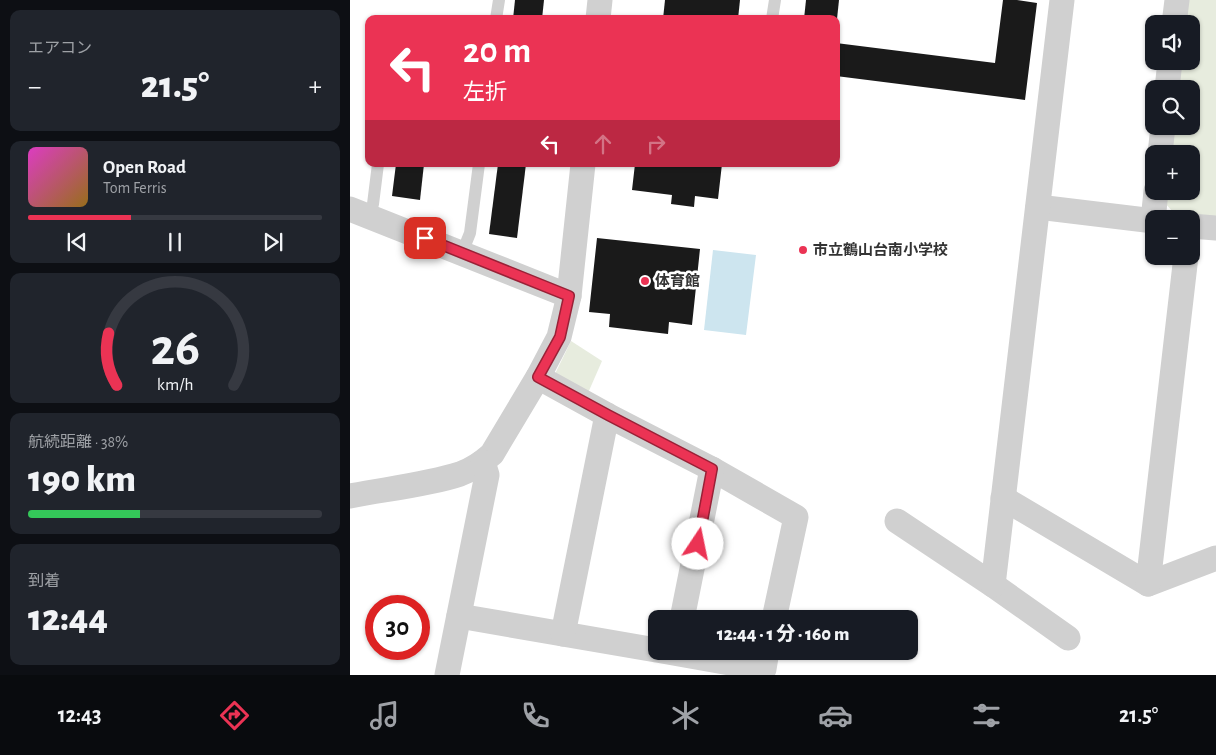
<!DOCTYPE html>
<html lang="ja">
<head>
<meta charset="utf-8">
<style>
	body { margin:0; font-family:"Alegreya Sans","Noto Sans JP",sans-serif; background:#20242c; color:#f1f3f6; height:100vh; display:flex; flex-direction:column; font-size:19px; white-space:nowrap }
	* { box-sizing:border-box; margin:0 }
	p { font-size:16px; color:#9ea1a6 }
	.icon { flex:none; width:28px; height:28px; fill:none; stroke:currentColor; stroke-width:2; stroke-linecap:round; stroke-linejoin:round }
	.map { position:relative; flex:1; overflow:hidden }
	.details { display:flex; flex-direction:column; gap:10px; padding:10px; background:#0d0f14; width:350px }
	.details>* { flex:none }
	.hud { position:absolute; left:15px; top:15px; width:475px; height:152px; border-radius:10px; box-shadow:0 1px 4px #0004; background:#eb3354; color:#fff; overflow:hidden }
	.fabs { position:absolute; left:795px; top:15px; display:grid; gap:10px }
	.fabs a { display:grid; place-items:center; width:55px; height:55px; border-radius:10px; background:#171b24; box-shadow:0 1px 4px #0004; font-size:25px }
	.speed { position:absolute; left:15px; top:595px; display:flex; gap:10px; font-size:25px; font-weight:700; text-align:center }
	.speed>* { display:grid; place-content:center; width:65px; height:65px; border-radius:50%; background:#171b24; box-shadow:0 1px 4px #0004; line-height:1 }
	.speed .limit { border:8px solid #d22; background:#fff; color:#111 }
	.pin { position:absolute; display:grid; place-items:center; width:42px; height:42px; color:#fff; margin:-21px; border-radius:10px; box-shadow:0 2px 8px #0006 }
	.me { position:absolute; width:55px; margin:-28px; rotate:11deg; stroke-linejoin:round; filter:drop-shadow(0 0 4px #0008) }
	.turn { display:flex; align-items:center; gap:18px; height:105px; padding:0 15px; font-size:22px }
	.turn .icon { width:65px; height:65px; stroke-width:2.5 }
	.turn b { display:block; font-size:35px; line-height:42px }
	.lanes { display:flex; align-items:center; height:48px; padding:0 15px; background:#0003; justify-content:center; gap:25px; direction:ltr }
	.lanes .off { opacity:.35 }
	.big { font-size:38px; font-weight:800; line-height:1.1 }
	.details .widget { flex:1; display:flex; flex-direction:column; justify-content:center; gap:8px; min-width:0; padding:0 18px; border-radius:10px; background:#20242c }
	.details .dial { align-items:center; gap:0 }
	.dial svg { height:130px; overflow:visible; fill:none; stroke:#363941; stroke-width:7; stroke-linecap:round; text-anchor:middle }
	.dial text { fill:#f1f3f6; stroke:none }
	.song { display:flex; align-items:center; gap:15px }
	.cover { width:60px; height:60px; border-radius:8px; background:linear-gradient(135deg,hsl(310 70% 55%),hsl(40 70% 35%)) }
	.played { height:5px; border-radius:2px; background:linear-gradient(90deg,#eb3354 35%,#363941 35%) }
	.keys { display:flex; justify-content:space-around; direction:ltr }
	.heat { display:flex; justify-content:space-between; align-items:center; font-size:28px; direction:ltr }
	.charge { height:8px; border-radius:4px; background:linear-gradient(90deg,#34c759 38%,#363941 0) }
	.trip { position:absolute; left:298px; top:610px; width:270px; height:50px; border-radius:10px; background:#171b24; box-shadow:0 1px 4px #0004; font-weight:800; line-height:50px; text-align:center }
	.menu { display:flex; height:80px; justify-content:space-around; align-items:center; background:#090b0e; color:#9ea1a6 }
	.menu .icon { width:35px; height:35px }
	.menu .current { color:#eb3354 }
	.menu b { font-size:22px; color:#f1f3f6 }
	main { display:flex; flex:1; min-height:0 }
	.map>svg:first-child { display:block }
	.green { fill:#e7ecde }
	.water { fill:#cde5ef }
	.building { fill:#1a1a1a }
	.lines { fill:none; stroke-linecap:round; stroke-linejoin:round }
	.service { stroke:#d0d0d0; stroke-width:12 }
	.minor { stroke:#d0d0d0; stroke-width:25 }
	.route-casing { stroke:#992137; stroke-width:12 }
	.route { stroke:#eb3354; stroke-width:9 }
	.poi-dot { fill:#eb3354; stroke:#fff; stroke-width:2 }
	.labels { text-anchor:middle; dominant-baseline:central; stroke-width:5; stroke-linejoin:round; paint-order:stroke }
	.poi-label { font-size:15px; font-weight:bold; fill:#333; stroke:#fff; text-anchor:start }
</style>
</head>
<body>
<main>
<section class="details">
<div class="widget"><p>エアコン</p>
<div class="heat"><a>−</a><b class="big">21.5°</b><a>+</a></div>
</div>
<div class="widget">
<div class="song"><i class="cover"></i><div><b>Open Road</b><p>Tom Ferris</p></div></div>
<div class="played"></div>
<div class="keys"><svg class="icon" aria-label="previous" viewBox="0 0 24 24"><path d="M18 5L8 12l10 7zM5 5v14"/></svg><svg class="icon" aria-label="pause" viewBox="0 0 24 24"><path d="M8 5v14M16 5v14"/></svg><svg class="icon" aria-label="next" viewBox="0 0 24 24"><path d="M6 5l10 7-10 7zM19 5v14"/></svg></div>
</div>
<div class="widget dial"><svg viewBox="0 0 100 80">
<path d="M14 69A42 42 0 1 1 86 69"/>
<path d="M14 69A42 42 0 0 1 9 37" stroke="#eb3354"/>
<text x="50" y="56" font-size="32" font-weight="700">26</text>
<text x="50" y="72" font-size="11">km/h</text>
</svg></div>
<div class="widget"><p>航続距離 · 38%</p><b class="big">190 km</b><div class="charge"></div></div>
<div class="widget"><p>到着</p><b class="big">12:44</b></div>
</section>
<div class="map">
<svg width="866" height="675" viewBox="0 0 866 675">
	<rect width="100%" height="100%" fill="#fff"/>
	<g class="green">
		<polygon points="837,0 866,0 866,217 823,212 815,203 816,191 841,191 841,154 820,154 823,126 841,126 841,89 827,89 830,61 841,61 841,24 834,24"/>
		<polygon points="221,341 252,361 238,393 204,376"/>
	</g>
	<polygon class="water" points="363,250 406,255 396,335 354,330"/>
	<g class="building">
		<polygon points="165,0 194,0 192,19 163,19"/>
		<polygon points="315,0 390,0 388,19 313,19"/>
		<polygon points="456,0 489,0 487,19 454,19"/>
		<polygon points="653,0 667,0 687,3 675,100 486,76 486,43 645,63"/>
		<polygon points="46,164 74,164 70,200 42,196"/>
		<polygon points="148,164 176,164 167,238 139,234"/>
		<polygon points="285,164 372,164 368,199 345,196 344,207 321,204 322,195 282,190"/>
		<polygon points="247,238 350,249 342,325 319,322 318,334 259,327 260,314 239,312"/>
	</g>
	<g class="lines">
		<g class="service">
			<polyline points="146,19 149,0"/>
			<polyline points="422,19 425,0"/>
			<polyline points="19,216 23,204 28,164"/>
			<polyline points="112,253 120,233 129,164"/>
		</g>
		<g class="minor">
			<polyline points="248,19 250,0"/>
			<polyline points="824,24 827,0"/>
			<polyline points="817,89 820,61"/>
			<polyline points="810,154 813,126"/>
			<polyline points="688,207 804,221"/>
			<polyline points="0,209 219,296"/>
			<polyline points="803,221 806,191"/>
			<polyline points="841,226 866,228"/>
			<polyline points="188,377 257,415 362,469 446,517 424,619"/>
			<path d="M0,496C35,489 76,485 110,474C121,470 133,462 142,454L188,377L209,337L219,296L233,164"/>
			<polyline points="653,498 798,584 866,558"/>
			<polyline points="547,521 643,585 718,638"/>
			<polyline points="798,584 836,256"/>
			<polyline points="643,585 712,0"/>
			<polyline points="109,616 306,650"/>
			<polyline points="332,619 362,469"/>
			<polyline points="213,634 257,415"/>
			<polyline points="312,651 414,669 417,651"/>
			<polyline points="97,675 137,475 133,462"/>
		</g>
	</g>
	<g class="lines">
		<g class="route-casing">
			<polyline id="route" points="75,238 219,296 210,337 188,377 258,415 362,469 348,544"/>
		</g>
		<use href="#route" class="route"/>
	</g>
	<g class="poi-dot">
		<circle cx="453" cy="250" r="5"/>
		<circle cx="295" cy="281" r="5"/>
	</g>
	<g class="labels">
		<g class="poi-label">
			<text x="463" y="250">市立鶴山台南小学校</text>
			<text x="305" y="281">体育館</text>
		</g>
	</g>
</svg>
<div class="fabs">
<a><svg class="icon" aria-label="sound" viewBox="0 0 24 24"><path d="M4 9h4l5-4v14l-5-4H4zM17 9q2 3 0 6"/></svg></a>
<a><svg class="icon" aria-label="search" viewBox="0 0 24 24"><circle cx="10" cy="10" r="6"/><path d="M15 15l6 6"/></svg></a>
<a>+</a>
<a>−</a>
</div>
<div class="speed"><div class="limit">30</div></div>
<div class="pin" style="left:75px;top:238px;background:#d93025"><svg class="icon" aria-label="arrive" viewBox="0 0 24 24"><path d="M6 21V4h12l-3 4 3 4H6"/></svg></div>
<svg class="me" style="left:348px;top:544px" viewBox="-20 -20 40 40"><circle r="19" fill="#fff"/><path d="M0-13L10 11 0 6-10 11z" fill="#eb3354"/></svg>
<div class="trip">12:44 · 1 分 · 160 m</div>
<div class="hud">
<div class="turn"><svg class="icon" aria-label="left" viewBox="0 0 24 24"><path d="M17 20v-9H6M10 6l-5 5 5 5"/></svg><div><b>20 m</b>左折</div></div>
<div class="lanes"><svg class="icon" aria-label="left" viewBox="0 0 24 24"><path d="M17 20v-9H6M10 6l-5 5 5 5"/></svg><svg class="icon off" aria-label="ahead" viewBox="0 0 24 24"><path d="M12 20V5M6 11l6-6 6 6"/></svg><svg class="icon off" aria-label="right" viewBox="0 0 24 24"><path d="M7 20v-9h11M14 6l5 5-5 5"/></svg></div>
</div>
</div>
</main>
<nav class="menu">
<b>12:43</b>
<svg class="icon current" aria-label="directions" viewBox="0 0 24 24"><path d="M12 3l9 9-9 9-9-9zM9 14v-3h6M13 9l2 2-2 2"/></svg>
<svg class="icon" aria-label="music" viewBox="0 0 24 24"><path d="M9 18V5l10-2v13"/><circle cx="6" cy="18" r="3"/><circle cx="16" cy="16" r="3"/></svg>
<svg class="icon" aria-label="phone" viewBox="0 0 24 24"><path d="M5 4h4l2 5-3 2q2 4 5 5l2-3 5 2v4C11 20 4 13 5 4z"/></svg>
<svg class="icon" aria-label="climate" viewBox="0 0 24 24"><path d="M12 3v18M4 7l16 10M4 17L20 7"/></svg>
<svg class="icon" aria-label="car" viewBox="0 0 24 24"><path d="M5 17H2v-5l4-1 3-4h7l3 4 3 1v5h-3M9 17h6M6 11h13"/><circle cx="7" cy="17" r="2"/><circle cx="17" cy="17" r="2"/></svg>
<svg class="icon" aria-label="filters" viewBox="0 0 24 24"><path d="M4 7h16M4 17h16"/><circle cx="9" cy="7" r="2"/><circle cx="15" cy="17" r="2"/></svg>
<b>21.5°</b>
</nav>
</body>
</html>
